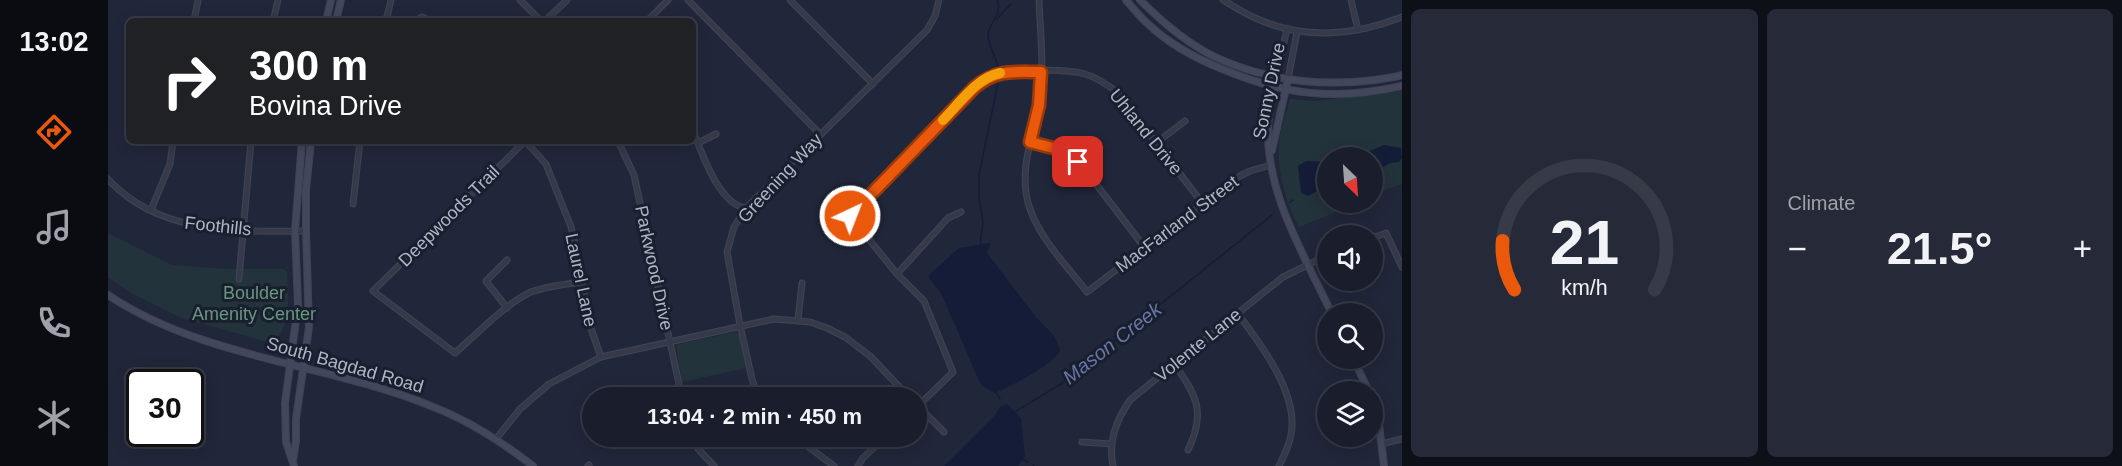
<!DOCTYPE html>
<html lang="en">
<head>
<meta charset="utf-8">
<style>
	body { margin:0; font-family:Helvetica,sans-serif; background:#262a38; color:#f1f3f6; height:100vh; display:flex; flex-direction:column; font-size:22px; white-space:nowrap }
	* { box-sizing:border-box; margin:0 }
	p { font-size:20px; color:#9fa2a9 }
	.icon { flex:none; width:33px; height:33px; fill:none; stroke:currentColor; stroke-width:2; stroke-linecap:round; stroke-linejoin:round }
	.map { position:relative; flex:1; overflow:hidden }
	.drawer { display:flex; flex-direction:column; gap:9px; padding:9px; background:#0e1018; width:720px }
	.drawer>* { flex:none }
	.hud { position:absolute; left:18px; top:18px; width:570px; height:126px; border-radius:9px; box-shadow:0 3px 15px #0003,0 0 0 2px #373b48; background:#202124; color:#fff; overflow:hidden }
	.needle { width:39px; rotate:155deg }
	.buttons { position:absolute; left:1209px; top:147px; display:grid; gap:12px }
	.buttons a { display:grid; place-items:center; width:66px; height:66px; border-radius:50%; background:#191d2c; box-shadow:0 3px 15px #0003,0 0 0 2px #373b48; font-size:30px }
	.speed { position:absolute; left:18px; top:369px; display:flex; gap:12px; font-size:30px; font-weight:700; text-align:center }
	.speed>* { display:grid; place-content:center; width:78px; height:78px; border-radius:50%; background:#191d2c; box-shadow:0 3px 15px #0003,0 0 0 2px #373b48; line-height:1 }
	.speed .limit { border:3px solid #111; border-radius:9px; background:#fff; color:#111 }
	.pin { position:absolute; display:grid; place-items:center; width:51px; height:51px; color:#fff; margin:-26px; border-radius:12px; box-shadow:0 3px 9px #0006 }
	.me { position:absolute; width:66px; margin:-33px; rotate:43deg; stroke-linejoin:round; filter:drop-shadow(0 0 4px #0008) }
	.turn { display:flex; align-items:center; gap:21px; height:126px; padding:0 24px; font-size:27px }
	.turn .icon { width:78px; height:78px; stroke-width:2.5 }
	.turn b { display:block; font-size:42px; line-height:51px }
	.big { font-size:45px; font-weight:600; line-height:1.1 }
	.drawer .widget { flex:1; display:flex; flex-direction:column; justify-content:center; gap:9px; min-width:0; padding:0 21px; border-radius:9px; background:#262a38 }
	.drawer .dial { align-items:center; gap:0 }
	.dial svg { height:156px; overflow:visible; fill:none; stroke:#373b48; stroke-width:7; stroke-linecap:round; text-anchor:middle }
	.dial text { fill:#f1f3f6; stroke:none }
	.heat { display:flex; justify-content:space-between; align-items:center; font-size:33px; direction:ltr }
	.drawer .tiles { flex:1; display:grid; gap:9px; grid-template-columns:repeat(2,1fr) }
	.trip { position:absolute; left:474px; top:387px; width:345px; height:60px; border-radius:30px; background:#191d2c; box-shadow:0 3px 15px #0003,0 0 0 2px #373b48; font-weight:600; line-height:60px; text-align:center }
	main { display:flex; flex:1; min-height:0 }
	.menu { display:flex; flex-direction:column; width:108px; justify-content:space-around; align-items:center; background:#0a0c12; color:#9fa2a9 }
	.menu .icon { width:42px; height:42px }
	.menu .current { color:#ea580c }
	.menu b { font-size:27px; color:#f1f3f6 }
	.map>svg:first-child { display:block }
	.green { fill:#23333b }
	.water { fill:#151c38 }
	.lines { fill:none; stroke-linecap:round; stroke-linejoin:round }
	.stream { stroke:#151c38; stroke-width:1.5 }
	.street-casing { stroke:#3e4353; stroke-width:7 }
	.secondary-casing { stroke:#3e4353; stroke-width:8 }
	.street { stroke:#35394a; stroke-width:4.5 }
	.secondary { stroke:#43475d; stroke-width:6 }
	.route-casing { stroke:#983908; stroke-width:15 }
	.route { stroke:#ea580c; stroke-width:10 }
	.slow { stroke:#f59e0b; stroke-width:10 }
	.labels { text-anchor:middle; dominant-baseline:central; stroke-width:6; stroke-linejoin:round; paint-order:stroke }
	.street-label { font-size:18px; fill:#b0b4c6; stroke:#1a1f2f }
	.park-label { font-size:18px; fill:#67987d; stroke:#1a1f2f }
	.water-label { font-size:20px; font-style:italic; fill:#6876a6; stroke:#1a1f2f }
</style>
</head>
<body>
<main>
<nav class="menu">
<b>13:02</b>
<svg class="icon current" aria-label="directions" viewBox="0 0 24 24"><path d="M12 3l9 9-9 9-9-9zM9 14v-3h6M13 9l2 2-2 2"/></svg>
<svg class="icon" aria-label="music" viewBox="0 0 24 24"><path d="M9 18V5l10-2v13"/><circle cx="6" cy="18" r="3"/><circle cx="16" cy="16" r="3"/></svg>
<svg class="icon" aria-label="phone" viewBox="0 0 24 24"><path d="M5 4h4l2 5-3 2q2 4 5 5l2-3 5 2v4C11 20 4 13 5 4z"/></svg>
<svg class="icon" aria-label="climate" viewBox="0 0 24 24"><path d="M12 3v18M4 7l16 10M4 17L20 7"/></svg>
</nav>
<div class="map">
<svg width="1294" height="466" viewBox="0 0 1294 466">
	<rect width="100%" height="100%" fill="#21273a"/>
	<g class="green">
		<path d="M1294,91V184L1265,194L1264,158H1220V202L1250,203L1191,227C1177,200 1167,166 1172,136C1174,123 1179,111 1182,99L1208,101Z"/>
		<path d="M0,233L64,265L119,269H175L179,272C180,295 184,321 168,339L156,341L71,317L25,294L0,278Z"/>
		<polygon points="627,332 631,336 638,368 574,382 568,345"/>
	</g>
	<g class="water">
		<polygon points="1276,145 1293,148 1294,158 1291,162 1282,163 1265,173 1264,158 1235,157 1244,152 1260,152"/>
		<polygon points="1198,161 1219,162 1219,186 1200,196 1193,193 1190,166"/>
		<path d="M880,243H883L879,253L928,317L947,337L952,350C947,365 902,386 887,393L876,387L871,381L834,295L820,276L851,248Z"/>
		<polygon points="899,404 913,418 917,456 910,466 836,466 887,415 892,407"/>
	</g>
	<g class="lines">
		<g class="stream">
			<path d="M889,0C895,15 881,22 880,35C880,45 888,57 890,67"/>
			<polyline points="889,19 903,4"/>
			<polyline points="1182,202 1185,200"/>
			<polyline points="872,246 875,221 871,197 871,175 890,83"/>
			<polyline points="888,392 892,399"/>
			<polyline points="908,411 953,384 1164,215"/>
			<polyline points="913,459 920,462"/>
			<polyline points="925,465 926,466"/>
		</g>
		<g class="street-casing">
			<g id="street">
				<polyline points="412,0 433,21"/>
				<polyline points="580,0 712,134"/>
				<polyline points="682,0 765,84"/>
				<path d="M931,0C932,30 936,62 933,92C928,131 908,169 922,209C933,240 959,266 979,292L1132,176L1142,171L1163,165"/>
				<path d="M1115,0C1127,7 1139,15 1152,20C1198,40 1249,35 1294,17"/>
				<polyline points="1243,0 1250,30"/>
				<polyline points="278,18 291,21"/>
				<polyline points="86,21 90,0"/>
				<polyline points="165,21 170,0"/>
				<polyline points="278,21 283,0"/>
				<polyline points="308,21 314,17 323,21"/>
				<polyline points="437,21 459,0"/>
				<polyline points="539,21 560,0"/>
				<polyline points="1168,76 1179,29"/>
				<polyline points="1180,79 1189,32"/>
				<path d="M585,131C594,153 611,205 638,208"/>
				<polyline points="307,141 307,142"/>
				<path d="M417,141L265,291L347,353C368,335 398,303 423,292C439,286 457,284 474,282"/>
				<polyline points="417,141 438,164 463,227 468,249 480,320 493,357"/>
				<polyline points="510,141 526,175 574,398"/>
				<path d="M922,142C944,148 962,155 978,171L1037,248"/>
				<polyline points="590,143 608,134"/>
				<polyline points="1048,143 1077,121"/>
				<path d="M0,179C50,234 128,232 198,231"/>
				<polyline points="245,204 252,141"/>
				<polyline points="43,210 62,164 65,141"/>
				<polyline points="1264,238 1278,233 1294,267"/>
				<polyline points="399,260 378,281 399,308"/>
				<polyline points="789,274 840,218 853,212"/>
				<polyline points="131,279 143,141"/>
				<path d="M1129,313C1153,344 1191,394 1183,435C1181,446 1176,456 1171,466"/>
				<polyline points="690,320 694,283"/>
				<path d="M1066,364C1089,395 1098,413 1080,450"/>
				<polyline points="650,398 644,379 632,325 619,252 626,227 638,208 819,30 827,16 831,0"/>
				<polyline points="810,406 836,432"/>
				<path d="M808,408L845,372L816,301L789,274L742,216L775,180L878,78C898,69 957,68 977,74C990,78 1000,85 1010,93L1095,204"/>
				<polyline points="584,436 590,449 606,466"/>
				<polyline points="686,436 726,466"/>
				<polyline points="388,439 412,409 441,384 493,357 666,319 702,322 719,328 737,337 762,356 802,398"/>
				<polyline points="974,442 1003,444"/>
				<polyline points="1273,444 1294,439"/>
				<polyline points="480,466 481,465"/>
				<polyline points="750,466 755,458 778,436"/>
				<path d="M1005,466C1000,441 1008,421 1022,400L1175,277L1220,255"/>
			</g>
		</g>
		<g class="secondary-casing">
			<g id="secondary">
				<path d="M1018,0C1025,8 1032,17 1040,24C1061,44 1087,58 1114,69C1177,95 1227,101 1294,86"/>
				<path d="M1032,0C1053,21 1077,42 1105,56C1156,80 1211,87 1267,80C1276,78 1285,78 1294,75"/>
				<polyline points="218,21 223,0"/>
				<polyline points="228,21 233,0"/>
				<path d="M1168,76C1165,93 1161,110 1160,127C1158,195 1196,254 1224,314"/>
				<polyline points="1164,150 1180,79"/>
				<path d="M0,295C96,359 218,363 323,406C360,420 394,442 425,466"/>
				<polyline points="1245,358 1261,392"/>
				<polyline points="1264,400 1270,416 1276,466"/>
				<polyline points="185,460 188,441 188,419 201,327 198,231 198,190 203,141"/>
				<polyline points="186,466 178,442 177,403 190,305 187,231 194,141"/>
			</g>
		</g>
		<use href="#street" class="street"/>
		<use href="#secondary" class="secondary"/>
	</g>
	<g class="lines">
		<g class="route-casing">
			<path id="route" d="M742,216L867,87C889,69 906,72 933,72L931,105L922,142L945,148L970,162"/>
		</g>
		<use href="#route" class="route"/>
		<path class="slow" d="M835,120C851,104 868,78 892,73"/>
	</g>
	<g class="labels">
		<g class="street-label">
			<text transform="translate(1161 91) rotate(-78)">Sonny Drive</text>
			<text transform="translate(1038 132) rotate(51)">Uhland Drive</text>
			<text transform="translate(672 178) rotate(-47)">Greening Way</text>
			<text transform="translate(341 216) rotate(-45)">Deepwoods Trail</text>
			<text transform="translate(1069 224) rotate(-37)">MacFarland Street</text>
			<text transform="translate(110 226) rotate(6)">Foothills</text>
			<text transform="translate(546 268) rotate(78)">Parkwood Drive</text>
			<text transform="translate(473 280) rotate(78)">Laurel Lane</text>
			<text transform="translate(1090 345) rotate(-39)">Volente Lane</text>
			<text transform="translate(237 365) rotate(16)">South Bagdad Road</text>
		</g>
		<g class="park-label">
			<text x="146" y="293">Boulder<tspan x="146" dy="21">Amenity Center</tspan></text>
		</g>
		<g class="water-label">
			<text transform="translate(1004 343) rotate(-38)">Mason Creek</text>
		</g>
	</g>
</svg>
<div class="buttons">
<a><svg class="needle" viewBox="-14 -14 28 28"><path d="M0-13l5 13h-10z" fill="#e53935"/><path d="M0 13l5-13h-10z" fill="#9fa2a9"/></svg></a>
<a><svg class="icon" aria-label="sound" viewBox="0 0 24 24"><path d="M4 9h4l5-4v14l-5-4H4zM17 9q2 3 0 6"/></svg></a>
<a><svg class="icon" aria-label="search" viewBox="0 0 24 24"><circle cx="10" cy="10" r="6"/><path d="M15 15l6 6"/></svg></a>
<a><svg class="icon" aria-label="layers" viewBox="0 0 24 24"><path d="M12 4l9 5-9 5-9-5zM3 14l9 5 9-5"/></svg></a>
</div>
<div class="speed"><div class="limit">30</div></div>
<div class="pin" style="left:970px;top:162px;background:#d93025"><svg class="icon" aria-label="arrive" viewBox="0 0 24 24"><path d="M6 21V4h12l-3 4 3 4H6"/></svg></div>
<svg class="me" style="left:742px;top:216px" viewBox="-20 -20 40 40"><circle r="17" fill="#ea580c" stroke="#fff" stroke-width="3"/><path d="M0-11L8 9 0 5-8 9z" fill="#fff"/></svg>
<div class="trip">13:04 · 2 min · 450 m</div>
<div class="hud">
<div class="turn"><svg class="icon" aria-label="right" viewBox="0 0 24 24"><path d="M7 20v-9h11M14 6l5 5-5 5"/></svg><div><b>300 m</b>Bovina Drive</div></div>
</div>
</div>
<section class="drawer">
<div class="tiles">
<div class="widget dial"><svg viewBox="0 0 100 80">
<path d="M14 69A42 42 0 1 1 86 69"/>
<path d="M14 69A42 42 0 0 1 8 44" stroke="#ea580c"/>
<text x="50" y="56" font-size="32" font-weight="700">21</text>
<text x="50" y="72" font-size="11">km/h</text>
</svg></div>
<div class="widget"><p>Climate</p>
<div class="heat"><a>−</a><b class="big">21.5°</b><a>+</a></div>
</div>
</div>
</section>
</main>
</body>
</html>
